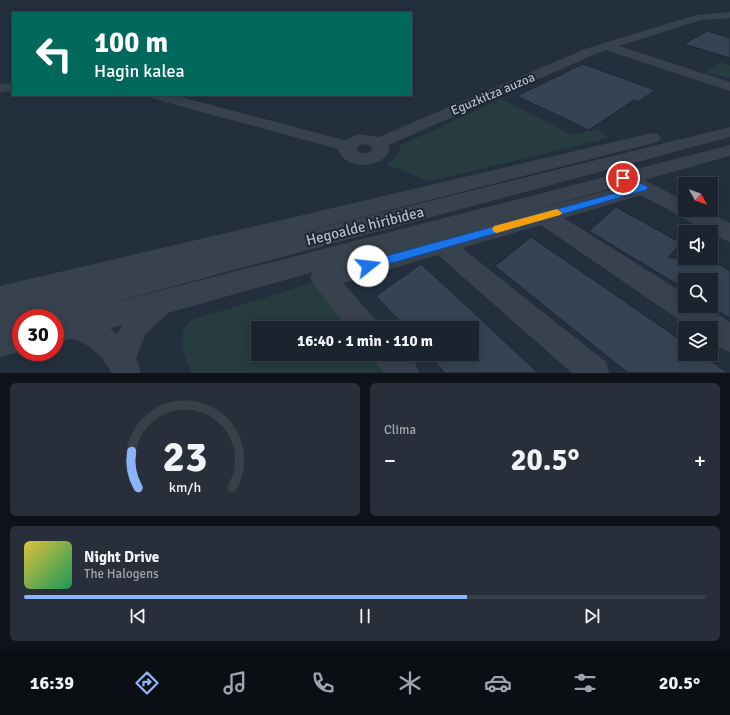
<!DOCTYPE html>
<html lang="es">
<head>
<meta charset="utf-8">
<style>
	body { margin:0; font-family:Signika,sans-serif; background:#282f3a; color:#f1f3f6; height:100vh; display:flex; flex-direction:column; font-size:15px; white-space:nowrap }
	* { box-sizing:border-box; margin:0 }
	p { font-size:13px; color:#a0a4aa }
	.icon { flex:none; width:22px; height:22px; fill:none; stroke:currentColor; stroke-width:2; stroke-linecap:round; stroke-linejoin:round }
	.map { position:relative; height:373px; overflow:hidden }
	.sheet { display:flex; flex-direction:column; gap:10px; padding:10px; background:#0f1319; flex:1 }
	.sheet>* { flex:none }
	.banner { position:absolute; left:12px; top:12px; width:400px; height:84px; border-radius:0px; box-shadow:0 2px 10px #0003,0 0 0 1px #39404a; background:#00695c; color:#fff; overflow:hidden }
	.needle { width:26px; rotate:130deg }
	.buttons { position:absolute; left:678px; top:177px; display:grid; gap:8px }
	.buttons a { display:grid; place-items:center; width:40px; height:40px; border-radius:0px; background:#1b232e; box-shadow:0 2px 10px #0003,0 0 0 1px #39404a; font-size:20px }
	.speed { position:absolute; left:12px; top:309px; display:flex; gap:8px; font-size:20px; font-weight:700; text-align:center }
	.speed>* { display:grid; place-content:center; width:52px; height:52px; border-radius:50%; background:#1b232e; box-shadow:0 2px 10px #0003,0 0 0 1px #39404a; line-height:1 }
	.speed .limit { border:6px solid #d22; background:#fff; color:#111 }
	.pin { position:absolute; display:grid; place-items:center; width:34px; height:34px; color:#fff; margin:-17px; border:2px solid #fff; border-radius:50%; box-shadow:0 1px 4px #0007 }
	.me { position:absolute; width:44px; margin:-22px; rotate:74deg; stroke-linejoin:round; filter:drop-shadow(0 0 3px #0008) }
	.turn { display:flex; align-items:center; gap:14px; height:84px; padding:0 16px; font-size:18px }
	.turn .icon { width:52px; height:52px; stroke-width:2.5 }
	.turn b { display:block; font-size:28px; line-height:34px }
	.big { font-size:30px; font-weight:700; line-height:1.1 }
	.sheet .tile { flex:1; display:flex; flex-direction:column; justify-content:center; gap:6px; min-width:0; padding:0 14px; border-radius:6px; background:#282f3a }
	.sheet .dial { align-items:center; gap:0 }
	.dial svg { height:104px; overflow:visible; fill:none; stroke:#39404a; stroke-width:7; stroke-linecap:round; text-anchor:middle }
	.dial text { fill:#f1f3f6; stroke:none }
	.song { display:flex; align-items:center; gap:12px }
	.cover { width:48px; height:48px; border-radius:6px; background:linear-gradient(135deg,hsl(50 70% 55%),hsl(150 70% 35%)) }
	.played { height:4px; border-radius:2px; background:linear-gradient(90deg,#8ab4f8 65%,#39404a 65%) }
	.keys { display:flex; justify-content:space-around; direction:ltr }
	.heat { display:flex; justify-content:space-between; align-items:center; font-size:22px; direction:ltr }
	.sheet .tiles { flex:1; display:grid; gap:10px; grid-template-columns:1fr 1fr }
	.tile:last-child { grid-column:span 2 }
	.trip { position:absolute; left:251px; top:321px; width:228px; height:40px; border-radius:0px; background:#1b232e; box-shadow:0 2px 10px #0003,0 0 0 1px #39404a; font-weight:700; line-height:40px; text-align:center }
	.menu { display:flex; height:64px; justify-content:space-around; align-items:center; background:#0b0e12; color:#a0a4aa }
	.menu .icon { width:28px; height:28px }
	.menu .active { color:#8ab4f8 }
	.menu b { font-size:18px; color:#f1f3f6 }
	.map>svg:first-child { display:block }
	.green { fill:#263c3f }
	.building { fill:#364354; stroke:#1f2835 }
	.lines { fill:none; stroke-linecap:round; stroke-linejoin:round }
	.minor { fill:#38414e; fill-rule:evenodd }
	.route { fill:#1a73e8; stroke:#114b97 }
	.slow { fill:#f59e0b }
	.labels { text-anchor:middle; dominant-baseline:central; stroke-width:4; stroke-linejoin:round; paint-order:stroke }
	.far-street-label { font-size:13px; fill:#b4bcc9; stroke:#1d2633 }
	.street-label { font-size:15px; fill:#b4bcc9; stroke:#1d2633 }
</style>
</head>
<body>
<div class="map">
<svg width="730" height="373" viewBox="0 0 730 373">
	<rect width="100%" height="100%" fill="#242f3e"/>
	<g class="green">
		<polygon points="720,62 730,65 730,78 705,73"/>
		<path d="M501,99L572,135L597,129L609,138L429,181L386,164C393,160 399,153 401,145Z"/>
		<path d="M312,283H320L356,328H258V354H378L393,373H192C184,355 174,334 192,320Z"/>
	</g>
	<g class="building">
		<polygon points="707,31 730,38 730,58 684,44"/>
		<polygon points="583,64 655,90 638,102 634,100 589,130 517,96"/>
		<polygon points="616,207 681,243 668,258 707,258 730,271 730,318 711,306 711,280 685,280 685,289 589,231"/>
		<polygon points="531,237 685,343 685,354 700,354 728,373 628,373 495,266"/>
		<polygon points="421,264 474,313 538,373 445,373 436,363 446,354 472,354 472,332 476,328 406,328 376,296"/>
	</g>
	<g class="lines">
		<g class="minor">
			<path d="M730,12V18L701,20L619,46L730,82V91L606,50L593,55L389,145C393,168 343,173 338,149L151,98L149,95H173L344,140L359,134L379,137L585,49L696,15ZM361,144L368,145L372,147L371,151C366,154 361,155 356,150Z"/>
			<polygon points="13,83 13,91 0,92 0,84"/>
			<path d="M730,127V137L96,307L730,145V156L644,180L685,201V210H703L730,223V242L722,239L641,195L564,218L685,294V306H704L730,322V352L720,348L711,341V328H691L541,225L462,248L606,362L610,373H572L438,255L343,283L375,319L379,328H348L314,285L310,278L313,272L168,313L146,334L136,358L141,373H111C106,359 86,340 71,339C66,339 59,342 55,343V318H21V352L0,357V286L652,133L658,134L661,138L658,142L275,239ZM624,185L625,186L516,215ZM122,325L117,334L110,328Z"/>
			<polygon points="372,354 407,354 415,362 419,373 384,373 377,364"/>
		</g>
	</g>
	<polygon class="route" points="623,175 646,186 648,188 646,190 368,270 364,269 362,266 364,262 368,261 634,188 620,180 619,178 620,176"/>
	<polygon class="slow" points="557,209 562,213 560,215 497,233 494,232 492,229 494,226"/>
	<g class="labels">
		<g class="far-street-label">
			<text transform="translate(493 94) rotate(-23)">Eguzkitza auzoa</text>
		</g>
		<g class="street-label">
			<text transform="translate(365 226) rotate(-14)">Hegoalde hiribidea</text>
		</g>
	</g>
</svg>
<div class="buttons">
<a><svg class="needle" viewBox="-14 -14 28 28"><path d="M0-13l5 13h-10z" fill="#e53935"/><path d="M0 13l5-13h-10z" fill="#a0a4aa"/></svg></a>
<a><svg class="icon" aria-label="sound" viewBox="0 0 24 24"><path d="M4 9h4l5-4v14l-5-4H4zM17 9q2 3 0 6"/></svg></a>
<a><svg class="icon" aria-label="search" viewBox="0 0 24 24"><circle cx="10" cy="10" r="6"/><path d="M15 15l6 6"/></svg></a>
<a><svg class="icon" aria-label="layers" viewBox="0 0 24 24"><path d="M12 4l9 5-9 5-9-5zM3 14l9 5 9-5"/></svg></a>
</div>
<div class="speed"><div class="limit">30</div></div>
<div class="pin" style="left:623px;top:178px;background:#d93025"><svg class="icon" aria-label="arrive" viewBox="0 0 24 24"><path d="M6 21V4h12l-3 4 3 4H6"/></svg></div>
<svg class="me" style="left:368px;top:266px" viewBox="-20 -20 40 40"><circle r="19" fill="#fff"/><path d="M0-13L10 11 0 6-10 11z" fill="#1a73e8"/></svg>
<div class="trip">16:40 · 1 min · 110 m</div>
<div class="banner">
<div class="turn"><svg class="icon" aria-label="left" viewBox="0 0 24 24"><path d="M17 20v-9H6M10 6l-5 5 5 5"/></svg><div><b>100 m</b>Hagin kalea</div></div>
</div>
</div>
<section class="sheet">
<div class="tiles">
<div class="tile dial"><svg viewBox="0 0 100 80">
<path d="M14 69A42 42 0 1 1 86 69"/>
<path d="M14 69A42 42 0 0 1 9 41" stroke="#8ab4f8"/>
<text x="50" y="56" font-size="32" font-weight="700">23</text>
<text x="50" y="72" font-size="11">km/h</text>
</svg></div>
<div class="tile"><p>Clima</p>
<div class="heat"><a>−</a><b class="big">20.5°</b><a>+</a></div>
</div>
<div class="tile">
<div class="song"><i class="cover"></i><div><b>Night Drive</b><p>The Halogens</p></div></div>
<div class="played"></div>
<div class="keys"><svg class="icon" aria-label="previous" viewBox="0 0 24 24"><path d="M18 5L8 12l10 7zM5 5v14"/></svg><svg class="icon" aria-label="pause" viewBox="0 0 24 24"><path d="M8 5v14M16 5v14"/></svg><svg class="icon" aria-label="next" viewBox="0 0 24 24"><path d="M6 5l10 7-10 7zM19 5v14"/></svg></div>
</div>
</div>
</section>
<nav class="menu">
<b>16:39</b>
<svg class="icon active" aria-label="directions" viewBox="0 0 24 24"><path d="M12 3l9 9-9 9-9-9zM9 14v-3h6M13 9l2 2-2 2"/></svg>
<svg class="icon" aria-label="music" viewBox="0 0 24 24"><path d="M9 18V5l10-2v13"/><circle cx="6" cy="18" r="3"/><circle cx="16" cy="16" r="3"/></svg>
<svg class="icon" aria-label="phone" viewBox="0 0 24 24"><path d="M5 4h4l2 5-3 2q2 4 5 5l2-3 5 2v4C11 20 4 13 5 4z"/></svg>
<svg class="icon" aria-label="climate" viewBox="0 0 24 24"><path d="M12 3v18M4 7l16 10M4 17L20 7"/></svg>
<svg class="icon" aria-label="car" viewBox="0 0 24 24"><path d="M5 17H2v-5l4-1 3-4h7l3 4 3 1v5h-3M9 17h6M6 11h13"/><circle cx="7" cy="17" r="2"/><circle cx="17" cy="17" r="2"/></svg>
<svg class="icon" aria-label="filters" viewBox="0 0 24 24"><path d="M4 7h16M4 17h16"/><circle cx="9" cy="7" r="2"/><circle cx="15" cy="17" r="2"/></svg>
<b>20.5°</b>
</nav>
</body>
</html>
